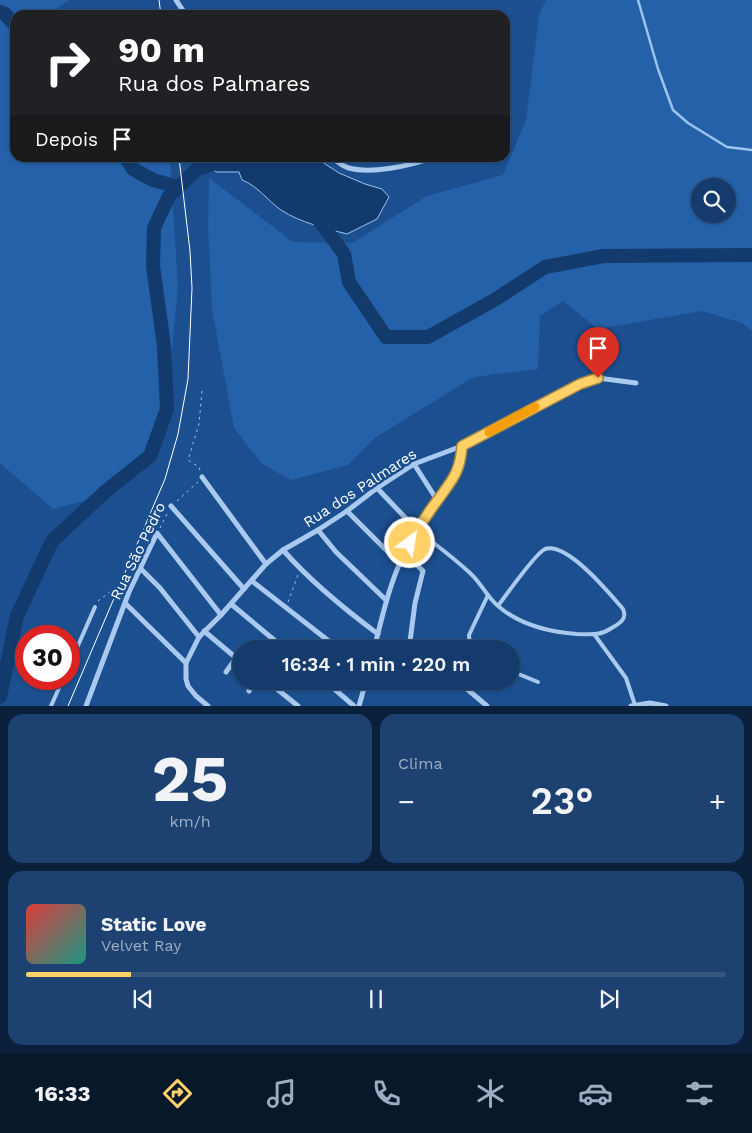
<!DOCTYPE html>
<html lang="pt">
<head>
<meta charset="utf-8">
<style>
	body { margin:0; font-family:"Work Sans",sans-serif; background:#1d4271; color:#f1f3f6; height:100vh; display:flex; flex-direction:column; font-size:19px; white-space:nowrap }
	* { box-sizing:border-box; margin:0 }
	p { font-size:16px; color:#9dadc1 }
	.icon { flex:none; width:28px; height:28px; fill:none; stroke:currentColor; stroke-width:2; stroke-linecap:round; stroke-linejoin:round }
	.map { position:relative; height:706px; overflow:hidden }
	.panel { display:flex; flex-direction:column; gap:8px; padding:8px; background:#0b203b; flex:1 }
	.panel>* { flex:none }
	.top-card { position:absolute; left:10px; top:10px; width:500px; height:152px; border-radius:15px; box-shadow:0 1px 4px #0004,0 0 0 1px #33557e; background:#202124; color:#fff; overflow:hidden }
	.buttons { position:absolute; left:691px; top:178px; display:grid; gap:10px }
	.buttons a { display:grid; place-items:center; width:45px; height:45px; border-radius:50%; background:#143b6b; box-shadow:0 1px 4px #0004,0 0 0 1px #33557e; font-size:25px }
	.speed { position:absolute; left:15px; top:625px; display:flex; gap:10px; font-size:25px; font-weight:700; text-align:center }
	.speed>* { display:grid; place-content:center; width:65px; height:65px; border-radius:50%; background:#143b6b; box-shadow:0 1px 4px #0004,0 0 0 1px #33557e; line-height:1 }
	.speed .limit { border:8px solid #d22; background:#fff; color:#111 }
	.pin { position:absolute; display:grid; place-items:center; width:42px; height:42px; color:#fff; margin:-51px -21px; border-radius:50% 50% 50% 0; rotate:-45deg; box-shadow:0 0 5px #0007 }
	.pin .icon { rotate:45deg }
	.me { position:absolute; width:55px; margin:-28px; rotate:31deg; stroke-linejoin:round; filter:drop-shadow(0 0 4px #0008) }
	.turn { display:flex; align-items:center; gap:18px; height:105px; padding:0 25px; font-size:22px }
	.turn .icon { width:65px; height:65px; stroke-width:2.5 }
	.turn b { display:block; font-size:35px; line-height:42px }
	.then { display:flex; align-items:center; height:48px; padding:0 25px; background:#0003; gap:10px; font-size:19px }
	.big { font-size:38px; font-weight:600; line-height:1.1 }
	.panel .tile { flex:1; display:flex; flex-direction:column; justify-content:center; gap:8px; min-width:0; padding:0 18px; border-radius:15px; background:#1d4271 }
	.panel .dial { align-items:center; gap:0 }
	.dial b { font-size:65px; line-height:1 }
	.song { display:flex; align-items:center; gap:15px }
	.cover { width:60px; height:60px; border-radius:8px; background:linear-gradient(135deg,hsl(0 70% 55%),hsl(170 70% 35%)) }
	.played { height:5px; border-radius:2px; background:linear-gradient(90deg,#ffd166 15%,#33557e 15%) }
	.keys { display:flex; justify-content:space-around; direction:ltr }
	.heat { display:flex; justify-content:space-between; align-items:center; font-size:28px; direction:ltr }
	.panel .tiles { flex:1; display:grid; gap:8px; grid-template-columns:1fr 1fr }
	.tile:last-child { grid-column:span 2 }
	.trip { position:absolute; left:232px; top:640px; width:288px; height:50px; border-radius:25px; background:#143b6b; box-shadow:0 1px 4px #0004,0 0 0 1px #33557e; font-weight:600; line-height:50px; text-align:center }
	.tabs { display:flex; height:80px; justify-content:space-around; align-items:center; background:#08182b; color:#9dadc1 }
	.tabs .icon { width:35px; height:35px }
	.tabs .selected { color:#ffd166 }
	.tabs b { font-size:22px; color:#f1f3f6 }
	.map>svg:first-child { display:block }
	.green { fill:#2461a8; fill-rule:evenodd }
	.water { fill:#123a6d; stroke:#9cc4f0 }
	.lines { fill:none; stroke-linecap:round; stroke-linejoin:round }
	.stream { stroke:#9cc4f0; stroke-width:2.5 }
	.river { stroke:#123a6d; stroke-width:14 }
	.path { stroke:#a9c9ee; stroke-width:1; stroke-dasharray:2.5 4; stroke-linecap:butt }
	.lane { stroke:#a9c9ee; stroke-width:4 }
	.street { stroke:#a9c9ee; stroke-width:5 }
	.tram { stroke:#fff; stroke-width:1 }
	.route-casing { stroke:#a68842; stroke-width:12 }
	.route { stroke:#ffd166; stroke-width:9 }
	.slow { stroke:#f59e0b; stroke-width:9 }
	.labels { text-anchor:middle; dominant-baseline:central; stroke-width:5; stroke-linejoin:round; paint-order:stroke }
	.street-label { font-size:15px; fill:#fff; stroke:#1b4f8f }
</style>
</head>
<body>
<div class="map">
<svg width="752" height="706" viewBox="0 0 752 706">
	<rect width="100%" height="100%" fill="#1b4f8f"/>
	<g class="green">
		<polygon points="0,0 69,0 55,10 54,15 15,15 15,158 170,158 178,287 164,431 118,492 53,509 0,463"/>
		<path d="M546,0H752V331L742,323L702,311L598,329L563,301L540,316L538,369L474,377L376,437L348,465L291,480L262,464L234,428L212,309L208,226L209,178L293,242L352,243L427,196L503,175L526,120L539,15ZM700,186H728V214H700Z"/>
	</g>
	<path class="water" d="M212,158H316L339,173L365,184L382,189L389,197L377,219L347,234C325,228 301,223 281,210C268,201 258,186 242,180L239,172H216L206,161Z"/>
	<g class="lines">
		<polyline class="stream" points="638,0 658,69 673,110 688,123 727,147 752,150"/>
		<g class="river">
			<polyline points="0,12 5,14 15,25"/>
			<polyline points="126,158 133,169 153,180 178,187"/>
			<polyline points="311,214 319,220 344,254 349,282 386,337 428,337 496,299 545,267 603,256 752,255"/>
			<polyline points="0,697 17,616 52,541 106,491 150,456 167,409 164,346 153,266 154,228 169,196 197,169 224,160 226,161"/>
		</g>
		<g class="path">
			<polyline points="200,470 199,467 188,460 199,424 202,391"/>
			<polyline points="177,501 198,482"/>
			<polyline points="160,528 168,512"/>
			<polyline points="98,601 115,588 120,586 123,587"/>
			<polyline points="288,602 298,575"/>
		</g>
		<g class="lane">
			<path d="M417,530C435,544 454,558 471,574C481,583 487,597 498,606C520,625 549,632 577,634C589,634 600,636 610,629C618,624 628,620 623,609C611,595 567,541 545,549C536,553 506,595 498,606"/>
			<polyline points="594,634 626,678 635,705"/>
			<polyline points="470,649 469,635 488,595"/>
			<polyline points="69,666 95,607"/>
			<polyline points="511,671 538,682"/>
			<polyline points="51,706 63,679"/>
		</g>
		<g class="street">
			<polyline points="176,0 186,15"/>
			<path d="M332,158C337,161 342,166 349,168C371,174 410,166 431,158"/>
			<polyline points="414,464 437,500"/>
			<polyline points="202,477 266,564"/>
			<polyline points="377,488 417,530"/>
			<polyline points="171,506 244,589"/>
			<polyline points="347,511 400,564"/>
			<polyline points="318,530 336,552 386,600"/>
			<path d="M283,550C311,582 343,608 378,634"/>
			<polyline points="402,557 416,564 423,571 415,603 409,649"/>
			<polyline points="141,569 160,588 199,637"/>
			<polyline points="252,581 339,649"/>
			<polyline points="125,603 186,663"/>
			<polyline points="231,604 285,649"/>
			<polyline points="204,631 241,662"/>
			<path d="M374,649C382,618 389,585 403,556C412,537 424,518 437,500C452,479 460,473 462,446"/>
			<polyline points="226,672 236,658"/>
			<polyline points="267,681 298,706"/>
			<polyline points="325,681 354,706"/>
			<polyline points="409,681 416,684 462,687 467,689 487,706"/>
			<polyline points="249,691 256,681"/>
			<polyline points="86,706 129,592 157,533 221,615"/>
			<polyline points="208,706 196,696 188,686 186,679 186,663 199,637 221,615 266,564 283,550 318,530 347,511 377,488 414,464 462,446 580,384 598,378 636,383"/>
			<polyline points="359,706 366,681"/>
			<polyline points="631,706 650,703 666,706"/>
		</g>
		<g class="tram">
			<polyline points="159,0 161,15"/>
			<polyline points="68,706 165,479 178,434 188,379 192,288 190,251 179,158"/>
		</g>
	</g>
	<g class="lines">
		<g class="route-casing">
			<path id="route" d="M410,543C418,528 427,514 437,501C452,480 460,473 462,446L580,384L598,378"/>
		</g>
		<use href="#route" class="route"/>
		<polyline class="slow" points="489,432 535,407"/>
	</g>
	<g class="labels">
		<g class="street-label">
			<text transform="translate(360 488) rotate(-33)">Rua dos Palmares</text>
			<text transform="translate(138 551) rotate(-64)">Rua São Pedro</text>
		</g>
	</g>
</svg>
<div class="buttons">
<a><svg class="icon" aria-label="search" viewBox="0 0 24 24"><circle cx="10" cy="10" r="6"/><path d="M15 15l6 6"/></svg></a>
</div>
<div class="speed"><div class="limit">30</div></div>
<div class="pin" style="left:598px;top:378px;background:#d93025"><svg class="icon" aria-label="arrive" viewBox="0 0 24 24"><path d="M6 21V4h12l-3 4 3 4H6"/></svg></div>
<svg class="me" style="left:410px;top:543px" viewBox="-20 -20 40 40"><circle r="17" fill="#ffd166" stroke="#fff" stroke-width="3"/><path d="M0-11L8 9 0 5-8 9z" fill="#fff"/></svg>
<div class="trip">16:34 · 1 min · 220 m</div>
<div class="top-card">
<div class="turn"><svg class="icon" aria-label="right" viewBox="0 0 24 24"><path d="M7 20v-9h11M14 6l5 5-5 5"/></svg><div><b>90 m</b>Rua dos Palmares</div></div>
<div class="then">Depois<svg class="icon" aria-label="arrive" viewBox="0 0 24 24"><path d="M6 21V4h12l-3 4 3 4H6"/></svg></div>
</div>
</div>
<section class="panel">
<div class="tiles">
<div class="tile dial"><b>25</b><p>km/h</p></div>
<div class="tile"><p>Clima</p>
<div class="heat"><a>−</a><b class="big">23°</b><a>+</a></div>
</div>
<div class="tile">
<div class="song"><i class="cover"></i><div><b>Static Love</b><p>Velvet Ray</p></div></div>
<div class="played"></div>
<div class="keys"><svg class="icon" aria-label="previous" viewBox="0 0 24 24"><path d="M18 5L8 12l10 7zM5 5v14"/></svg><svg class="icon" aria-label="pause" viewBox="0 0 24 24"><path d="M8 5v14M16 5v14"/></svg><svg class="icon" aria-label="next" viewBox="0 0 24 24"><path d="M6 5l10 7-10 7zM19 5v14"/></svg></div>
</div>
</div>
</section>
<nav class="tabs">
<b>16:33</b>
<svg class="icon selected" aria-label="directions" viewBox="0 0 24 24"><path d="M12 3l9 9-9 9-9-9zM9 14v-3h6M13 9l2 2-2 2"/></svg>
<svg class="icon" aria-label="music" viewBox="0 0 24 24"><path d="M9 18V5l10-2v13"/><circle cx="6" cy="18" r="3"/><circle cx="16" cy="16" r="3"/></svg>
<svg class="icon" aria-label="phone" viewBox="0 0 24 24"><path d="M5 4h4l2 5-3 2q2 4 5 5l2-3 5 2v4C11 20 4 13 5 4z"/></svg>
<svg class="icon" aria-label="climate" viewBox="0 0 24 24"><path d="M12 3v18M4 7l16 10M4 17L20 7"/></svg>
<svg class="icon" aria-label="car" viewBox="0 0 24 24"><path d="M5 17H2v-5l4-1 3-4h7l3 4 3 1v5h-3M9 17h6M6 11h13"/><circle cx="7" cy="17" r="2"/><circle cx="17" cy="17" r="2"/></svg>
<svg class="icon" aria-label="filters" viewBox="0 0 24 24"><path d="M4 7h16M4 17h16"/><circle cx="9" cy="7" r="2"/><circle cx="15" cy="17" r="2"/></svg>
</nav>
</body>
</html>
